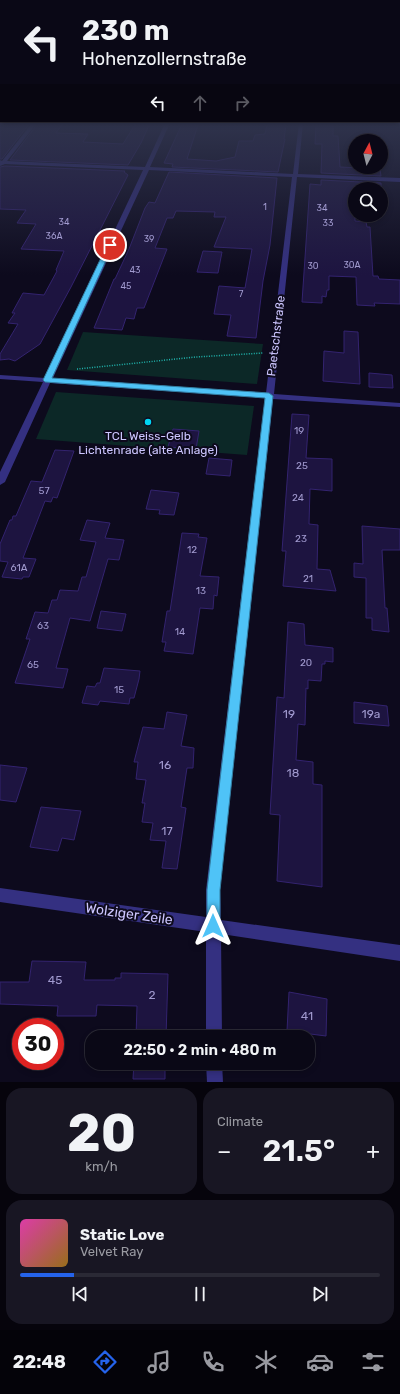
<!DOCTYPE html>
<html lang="en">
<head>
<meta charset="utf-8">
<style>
	body { margin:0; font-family:Rubik,sans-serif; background:#181623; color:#f1f3f6; height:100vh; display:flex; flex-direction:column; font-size:15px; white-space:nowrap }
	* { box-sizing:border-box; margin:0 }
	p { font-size:13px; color:#999aa1 }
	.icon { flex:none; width:22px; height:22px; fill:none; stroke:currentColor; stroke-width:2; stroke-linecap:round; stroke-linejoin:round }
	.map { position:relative; height:1082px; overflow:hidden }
	.details { display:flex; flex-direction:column; gap:6px; padding:6px; background:#06040c; flex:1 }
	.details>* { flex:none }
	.top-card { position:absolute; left:0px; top:0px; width:400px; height:122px; box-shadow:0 2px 6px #0003,0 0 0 1px #2a2935; background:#0a0816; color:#f1f3f6; overflow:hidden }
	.needle { width:26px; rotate:7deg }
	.fabs { position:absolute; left:348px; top:134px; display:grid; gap:8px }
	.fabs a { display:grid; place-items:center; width:40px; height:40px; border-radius:50%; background:#0a0816; box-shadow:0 2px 6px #0003,0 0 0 1px #2a2935; font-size:20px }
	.speed { position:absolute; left:12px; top:1018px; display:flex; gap:8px; font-size:20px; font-weight:700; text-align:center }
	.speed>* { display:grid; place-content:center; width:52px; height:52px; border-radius:50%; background:#0a0816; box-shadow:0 2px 6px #0003,0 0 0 1px #2a2935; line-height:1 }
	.speed .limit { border:6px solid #d22; background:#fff; color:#111 }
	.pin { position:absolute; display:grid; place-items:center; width:34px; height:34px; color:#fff; margin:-17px; border:2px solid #fff; border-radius:50%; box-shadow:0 1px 4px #0007 }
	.me { position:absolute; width:44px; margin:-22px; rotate:0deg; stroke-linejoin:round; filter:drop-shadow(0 0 3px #0008) }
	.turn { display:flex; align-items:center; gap:14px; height:84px; padding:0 16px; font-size:18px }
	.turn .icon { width:52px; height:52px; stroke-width:2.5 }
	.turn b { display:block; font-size:28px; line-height:34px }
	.lanes { display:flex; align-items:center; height:38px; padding:0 16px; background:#0003; justify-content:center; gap:20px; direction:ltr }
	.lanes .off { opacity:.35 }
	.big { font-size:30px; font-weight:600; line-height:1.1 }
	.details .tile { flex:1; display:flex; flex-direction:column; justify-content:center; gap:6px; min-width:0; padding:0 14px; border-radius:16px; background:#181623 }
	.details .dial { align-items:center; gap:0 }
	.dial b { font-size:52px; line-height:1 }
	.song { display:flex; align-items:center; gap:12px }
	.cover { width:48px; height:48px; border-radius:6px; background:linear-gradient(135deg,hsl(320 70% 55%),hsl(40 70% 35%)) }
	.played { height:4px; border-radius:2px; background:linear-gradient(90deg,#2563eb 15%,#2a2935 15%) }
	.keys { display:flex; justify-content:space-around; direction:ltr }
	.heat { display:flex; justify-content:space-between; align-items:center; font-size:22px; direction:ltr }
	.details .tiles { flex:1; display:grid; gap:6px; grid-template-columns:1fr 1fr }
	.tile:last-child { grid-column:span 2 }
	.trip { position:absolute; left:85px; top:1030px; width:230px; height:40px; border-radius:16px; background:#0a0816; box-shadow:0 2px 6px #0003,0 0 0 1px #2a2935; font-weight:600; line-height:40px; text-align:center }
	.dock { display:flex; height:64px; justify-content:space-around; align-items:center; background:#040309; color:#999aa1 }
	.dock .icon { width:28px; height:28px }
	.dock .current { color:#2563eb }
	.dock b { font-size:18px; color:#f1f3f6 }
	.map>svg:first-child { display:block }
	.green { fill:#0c2827 }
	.building { fill:#1d1440; stroke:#33236f }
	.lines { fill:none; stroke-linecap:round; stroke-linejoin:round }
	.path { stroke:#21b8b1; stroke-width:1.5; stroke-dasharray:1 1.5; stroke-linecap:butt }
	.minor { fill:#343081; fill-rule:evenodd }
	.route { fill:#4fc3f7; stroke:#337fa1 }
	.poi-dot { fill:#00d6f1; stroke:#0d0a1d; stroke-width:1.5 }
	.labels { text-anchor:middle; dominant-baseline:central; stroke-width:4; stroke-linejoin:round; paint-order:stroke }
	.far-number-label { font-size:9px; fill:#a19acf }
	.number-label { font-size:10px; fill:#a19acf }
	.street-label { font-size:12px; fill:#cdc6ff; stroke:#0d0a1d }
	.poi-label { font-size:12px; fill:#cdc6ff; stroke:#0d0a1d }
	.near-number-label { font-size:12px; fill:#a19acf }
	.near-street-label { font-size:14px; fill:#cdc6ff; stroke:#0d0a1d }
</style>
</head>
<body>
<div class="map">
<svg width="400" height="1082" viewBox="0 0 400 1082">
	<rect width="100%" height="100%" fill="#0d0a1d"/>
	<g class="green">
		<polygon points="83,332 263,344 257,384 67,370"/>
		<polygon points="56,392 254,406 247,455 36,439"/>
	</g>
	<g class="building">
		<polygon points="0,123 30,123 2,159 0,159"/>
		<polygon points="38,123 63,123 56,133 88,134 83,142 123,144 136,123 150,123 141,143 128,165 10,160"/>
		<polygon points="182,124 198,125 187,159 216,161 235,157 239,141 253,141 255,135 265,134 267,125 286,125 284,139 285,139 278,172 172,167 173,164 164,163"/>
		<polygon points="316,125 333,126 333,136 338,136 340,167 380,169 381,176 321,173 322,144 315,144"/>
		<polygon points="5,166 125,171 124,172 128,175 71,287 40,344 15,361 9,359 0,360 0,354 18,324 8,323 15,313 12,313 23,293 44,295 57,271 56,270 64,251 21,249 36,224 17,223 26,210 0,209 0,167"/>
		<polygon points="169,172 277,178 270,245 263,281 256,338 227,336 231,315 214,314 219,286 245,288 252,249 214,247 226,217 214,217 215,212 176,211 173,218 167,218 155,248 167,249 144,308 137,308 134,319 126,318 122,330 94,328 114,279 115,279 129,249 145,208 149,202 155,203"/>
		<polygon points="321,180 381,183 381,195 381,189 355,189 355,221 366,222 367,227 370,227 373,276 378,276 379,279 400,280 400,304 374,303 375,306 357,305 356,277 329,276 329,290 327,290 326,297 322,296 322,303 302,302 310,184 321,185"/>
		<polygon points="203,251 222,252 218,273 197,272"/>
		<polygon points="344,331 358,332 360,384 323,381 324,351 344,353"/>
		<polygon points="369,373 392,375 393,388 369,387"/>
		<polygon points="292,414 309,415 306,458 332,459 332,491 310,489 309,524 318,525 317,569 330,570 336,591 283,586 286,551 282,551"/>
		<polygon points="173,429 199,431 196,449 168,447"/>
		<polygon points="55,450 74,451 57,498 53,497 51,502 45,501 23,558 36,559 29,577 23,577 22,579 2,577 8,562 0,561 0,544 10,520 12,520 13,516 16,516 31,481 42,482"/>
		<polygon points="209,458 232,460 230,476 206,474"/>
		<polygon points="151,490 179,493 174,515 159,514 160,510 146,509"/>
		<polygon points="87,520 110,523 105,538 124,540 119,560 108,559 90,621 70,618 56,668 68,669 63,688 15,683 30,639 26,639 35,612 48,613 52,600 57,600 60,590 78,591 82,577 86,577 96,542 80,540"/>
		<polygon points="362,526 400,529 400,550 382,550 385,608 387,608 389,632 372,630 372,618 366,618 366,578 354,577 354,563 363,564"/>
		<polygon points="182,533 199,534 198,537 207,538 200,576 219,577 217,596 214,595 213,609 200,608 193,654 164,651 166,642 162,642 167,611 170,611"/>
		<polygon points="101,611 126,614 122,631 97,628"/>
		<polygon points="288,622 304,624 305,645 333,648 333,662 325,661 325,664 322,664 321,681 308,680 308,689 306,688 305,725 298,724 296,760 313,762 313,784 322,785 322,887 277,881 280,815 270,814 277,697 284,698"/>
		<polygon points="104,668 140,671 139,679 134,698 130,698 129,704 100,701 98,705 82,703 87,686 95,687 97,683 100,683"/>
		<polygon points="354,702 387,706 389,726 354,723"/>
		<polygon points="167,712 187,715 181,746 194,748 193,768 187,768 181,807 186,808 177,869 162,868 166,841 150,840 153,823 142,822 145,803 142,803 146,780 136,779 138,762 134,762 143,727 164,729"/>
		<polygon points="0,765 27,768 16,802 0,800"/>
		<polygon points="41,807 81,811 74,840 62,838 58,851 30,847"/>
		<polygon points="32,961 86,962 84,980 115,980 115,978 121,978 121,973 168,974 166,1037 136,1037 137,1006 97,1005 96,1016 57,1016 58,1006 0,1004 0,982 29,982"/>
		<polygon points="289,992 327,999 326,1036 287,1031"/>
		<polygon points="134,1063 165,1063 165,1079 133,1079"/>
	</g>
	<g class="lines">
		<polyline class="path" points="77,369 196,357 263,353"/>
		<g class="minor">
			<path d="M32,123H37L7,161L145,167L165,123H170L150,167L293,174L299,123H303L298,174L400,178V182L297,177L274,394L400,403V407L273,399L220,890L221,920L400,945V961L221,934L222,1037H206V932L0,902V888L206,917V890L265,398L50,383L5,482L0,485V472L43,382L0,379V375L45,378L143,170L5,164L0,166V160L2,161ZM149,170L292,177L266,393L53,378Z"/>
			<polygon points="206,1063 222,1063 223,1082 207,1082"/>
		</g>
	</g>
	<linearGradient id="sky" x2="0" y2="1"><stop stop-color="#070610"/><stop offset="0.45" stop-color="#2f334c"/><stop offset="1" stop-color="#2f334c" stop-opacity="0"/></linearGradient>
	<rect width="400" height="275" fill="url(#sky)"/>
	<polygon class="route" points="108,243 113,245 52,378 269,393 273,396 220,890 220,926 218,931 213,933 209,931 207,926 207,890 265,398 45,382 43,380"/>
	<circle class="poi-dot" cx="148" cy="422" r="4"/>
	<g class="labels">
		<g class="far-number-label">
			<text x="265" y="207">1</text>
			<text x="322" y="208">34</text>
			<text x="64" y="222">34</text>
			<text x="328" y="223">33</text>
			<text x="54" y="236">36A</text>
			<text x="149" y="239">39</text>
			<text x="352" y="265">30A</text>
			<text x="313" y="266">30</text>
			<text x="135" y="270">43</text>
			<text x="126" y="286">45</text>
			<text x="241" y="294">7</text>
		</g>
		<g class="number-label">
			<text x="299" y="431">19</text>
			<text x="302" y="466">25</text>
			<text x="44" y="491">57</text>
			<text x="298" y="498">24</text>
			<text x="301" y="539">23</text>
			<text x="192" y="550">12</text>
			<text x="19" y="568">61A</text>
			<text x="308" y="579">21</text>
			<text x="201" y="591">13</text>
			<text x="43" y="626">63</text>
			<text x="180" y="632">14</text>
			<text x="306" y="663">20</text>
			<text x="33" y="665">65</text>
			<text x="119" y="690">15</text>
		</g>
		<g class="street-label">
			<text transform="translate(276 336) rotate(-83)">Paetschstraße</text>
		</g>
		<g class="poi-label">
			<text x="148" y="436">TCL Weiss-Gelb<tspan x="148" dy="14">Lichtenrade (alte Anlage)</tspan></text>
		</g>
		<g class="near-number-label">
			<text x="289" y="714">19</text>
			<text x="371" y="714">19a</text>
			<text x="165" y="765">16</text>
			<text x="293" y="773">18</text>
			<text x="167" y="831">17</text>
			<text x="55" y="980">45</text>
			<text x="152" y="995">2</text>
			<text x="307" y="1016">41</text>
		</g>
		<g class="near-street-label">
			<text transform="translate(129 914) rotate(8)">Wolziger Zeile</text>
		</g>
	</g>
</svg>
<div class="fabs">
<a><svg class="needle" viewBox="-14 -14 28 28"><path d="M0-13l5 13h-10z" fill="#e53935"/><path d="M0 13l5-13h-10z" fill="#999aa1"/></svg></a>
<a><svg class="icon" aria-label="search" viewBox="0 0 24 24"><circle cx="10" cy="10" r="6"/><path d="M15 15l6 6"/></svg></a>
</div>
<div class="speed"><div class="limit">30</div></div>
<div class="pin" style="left:110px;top:245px;background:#d93025"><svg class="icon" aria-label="arrive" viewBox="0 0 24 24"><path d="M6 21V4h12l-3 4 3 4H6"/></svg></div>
<svg class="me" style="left:213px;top:926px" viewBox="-20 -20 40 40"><path d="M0-17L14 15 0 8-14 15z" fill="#4fc3f7" stroke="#fff" stroke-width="4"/></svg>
<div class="trip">22:50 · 2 min · 480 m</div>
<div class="top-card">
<div class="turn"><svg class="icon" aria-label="left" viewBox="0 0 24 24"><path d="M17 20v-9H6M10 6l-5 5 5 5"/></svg><div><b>230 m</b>Hohenzollernstraße</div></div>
<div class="lanes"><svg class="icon" aria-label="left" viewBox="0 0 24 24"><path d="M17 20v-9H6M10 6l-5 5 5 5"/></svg><svg class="icon off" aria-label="ahead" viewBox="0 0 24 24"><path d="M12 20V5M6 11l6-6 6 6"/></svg><svg class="icon off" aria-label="right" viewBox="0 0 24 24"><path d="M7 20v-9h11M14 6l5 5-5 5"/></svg></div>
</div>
</div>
<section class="details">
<div class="tiles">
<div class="tile dial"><b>20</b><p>km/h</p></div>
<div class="tile"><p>Climate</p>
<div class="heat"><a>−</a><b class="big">21.5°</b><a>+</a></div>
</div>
<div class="tile">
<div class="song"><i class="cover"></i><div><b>Static Love</b><p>Velvet Ray</p></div></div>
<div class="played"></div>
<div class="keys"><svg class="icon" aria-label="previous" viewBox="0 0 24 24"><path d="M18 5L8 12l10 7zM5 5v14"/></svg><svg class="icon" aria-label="pause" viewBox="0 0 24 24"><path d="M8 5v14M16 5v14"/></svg><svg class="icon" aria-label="next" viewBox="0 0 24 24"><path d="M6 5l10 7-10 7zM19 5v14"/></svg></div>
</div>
</div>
</section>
<nav class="dock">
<b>22:48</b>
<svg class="icon current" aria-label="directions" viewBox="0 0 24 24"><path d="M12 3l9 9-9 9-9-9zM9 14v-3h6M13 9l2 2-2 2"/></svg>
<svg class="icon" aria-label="music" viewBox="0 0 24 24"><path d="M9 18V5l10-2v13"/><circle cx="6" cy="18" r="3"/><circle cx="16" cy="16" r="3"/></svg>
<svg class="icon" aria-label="phone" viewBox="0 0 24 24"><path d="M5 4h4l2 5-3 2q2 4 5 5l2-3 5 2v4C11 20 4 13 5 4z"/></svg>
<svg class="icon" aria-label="climate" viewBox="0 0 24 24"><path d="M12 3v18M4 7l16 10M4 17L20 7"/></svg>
<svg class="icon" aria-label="car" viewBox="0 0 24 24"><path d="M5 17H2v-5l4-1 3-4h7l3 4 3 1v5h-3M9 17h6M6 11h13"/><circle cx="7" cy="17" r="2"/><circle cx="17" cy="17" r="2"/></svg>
<svg class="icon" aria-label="filters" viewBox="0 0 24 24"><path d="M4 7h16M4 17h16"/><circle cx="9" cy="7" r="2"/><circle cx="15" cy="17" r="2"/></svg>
</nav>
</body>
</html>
